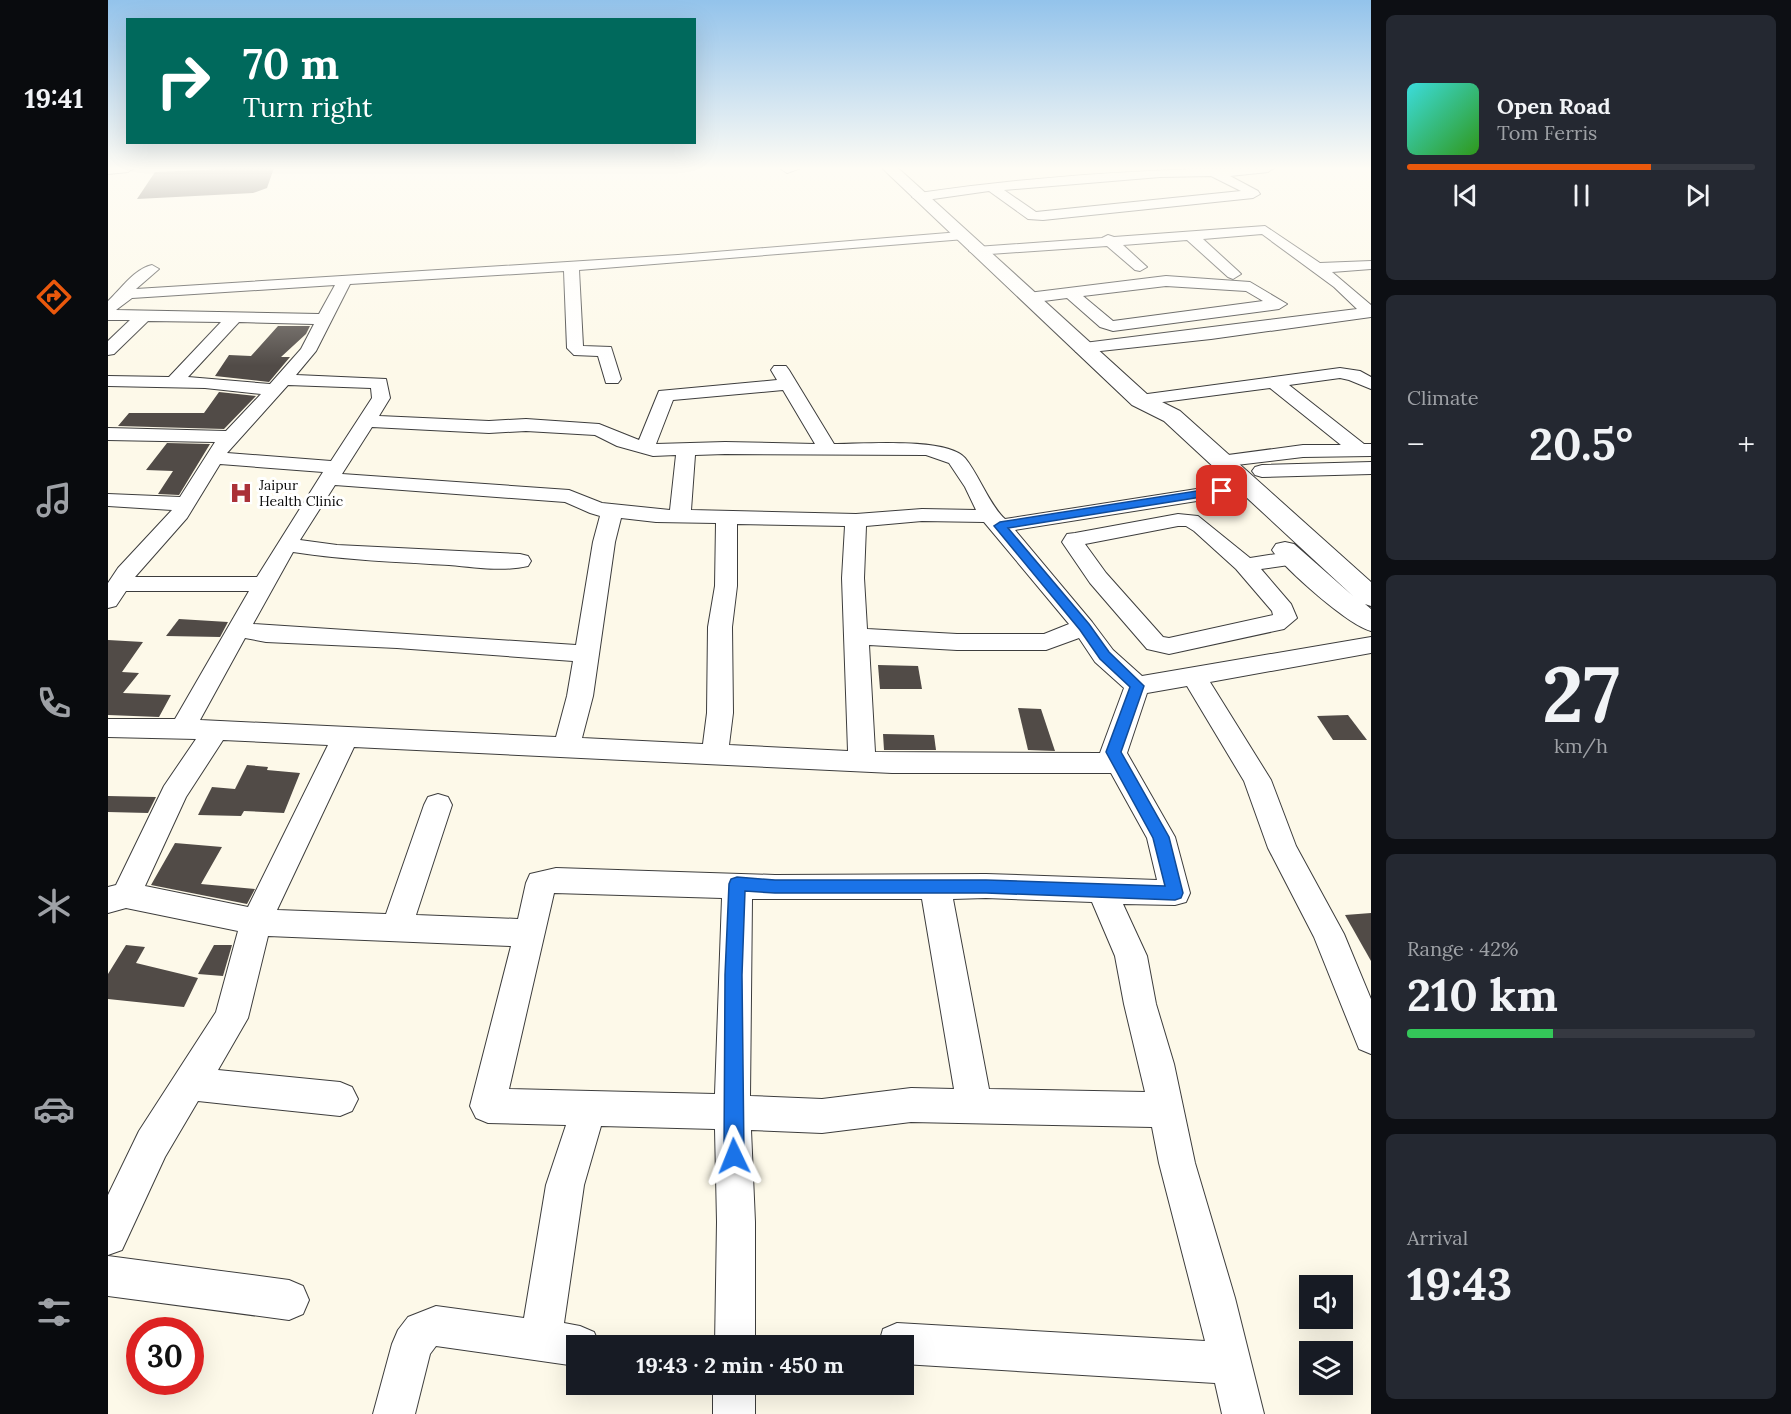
<!DOCTYPE html>
<html lang="en">
<head>
<meta charset="utf-8">
<style>
	body { margin:0; font-family:Lora,serif; background:#242831; color:#f1f3f6; height:100vh; display:flex; flex-direction:column; font-size:22px; white-space:nowrap }
	* { box-sizing:border-box; margin:0 }
	p { font-size:20px; color:#9ea1a6 }
	.icon { flex:none; width:33px; height:33px; fill:none; stroke:currentColor; stroke-width:2; stroke-linecap:round; stroke-linejoin:round }
	.map { position:relative; flex:1; overflow:hidden }
	.panel { display:flex; flex-direction:column; gap:15px; padding:15px; background:#0d0f14; width:420px }
	.panel>* { flex:none }
	.banner { position:absolute; left:18px; top:18px; width:570px; height:126px; border-radius:0px; box-shadow:0 6px 24px #0002; background:#00695c; color:#fff; overflow:hidden }
	.fabs { position:absolute; left:1191px; top:1275px; display:grid; gap:12px }
	.fabs a { display:grid; place-items:center; width:54px; height:54px; border-radius:0px; background:#171b24; box-shadow:0 6px 24px #0002; font-size:30px }
	.speed { position:absolute; left:18px; top:1317px; display:flex; gap:12px; font-size:30px; font-weight:700; text-align:center }
	.speed>* { display:grid; place-content:center; width:78px; height:78px; border-radius:50%; background:#171b24; box-shadow:0 6px 24px #0002; line-height:1 }
	.speed .limit { border:9px solid #d22; background:#fff; color:#111 }
	.pin { position:absolute; display:grid; place-items:center; width:51px; height:51px; color:#fff; margin:-26px; border-radius:12px; box-shadow:0 3px 9px #0006 }
	.me { position:absolute; width:66px; margin:-33px; rotate:358deg; stroke-linejoin:round; filter:drop-shadow(0 0 4px #0008) }
	.turn { display:flex; align-items:center; gap:21px; height:126px; padding:0 18px; font-size:27px }
	.turn .icon { width:78px; height:78px; stroke-width:2.5 }
	.turn b { display:block; font-size:42px; line-height:51px }
	.big { font-size:45px; font-weight:700; line-height:1.1 }
	.panel .card { flex:1; display:flex; flex-direction:column; justify-content:center; gap:9px; min-width:0; padding:0 21px; border-radius:9px; background:#242831 }
	.panel .dial { align-items:center; gap:0 }
	.dial b { font-size:78px; line-height:1 }
	.song { display:flex; align-items:center; gap:18px }
	.cover { width:72px; height:72px; border-radius:9px; background:linear-gradient(135deg,hsl(180 70% 55%),hsl(110 70% 35%)) }
	.played { height:6px; border-radius:3px; background:linear-gradient(90deg,#ea580c 70%,#363941 70%) }
	.keys { display:flex; justify-content:space-around; direction:ltr }
	.heat { display:flex; justify-content:space-between; align-items:center; font-size:33px; direction:ltr }
	.charge { height:9px; border-radius:4px; background:linear-gradient(90deg,#34c759 42%,#363941 0) }
	.trip { position:absolute; left:458px; top:1335px; width:348px; height:60px; border-radius:0px; background:#171b24; box-shadow:0 6px 24px #0002; font-weight:700; line-height:60px; text-align:center }
	main { display:flex; flex:1; min-height:0 }
	.menu { display:flex; flex-direction:column; width:108px; justify-content:space-around; align-items:center; background:#090b0e; color:#9ea1a6 }
	.menu .icon { width:42px; height:42px }
	.menu .on { color:#ea580c }
	.menu b { font-size:27px; color:#f1f3f6 }
	.map>svg:first-child { display:block }
	.building { fill:#514b47 }
	.lines { fill:none; stroke-linecap:round; stroke-linejoin:round }
	.minor-casing { stroke:#3d3d3d; stroke-width:2 }
	.tertiary-casing { stroke:#3d3d3d; stroke-width:2 }
	.minor { fill:#fff; fill-rule:evenodd }
	.tertiary { fill:#fff; fill-rule:evenodd }
	.route { fill:#1a73e8; stroke:#114b97; stroke-width:1.5 }
	.labels { text-anchor:middle; dominant-baseline:central; stroke-width:6; stroke-linejoin:round; paint-order:stroke }
	.far-poi-label { font-size:14px; fill:#0a0a0a; stroke:#fff; text-anchor:start }
</style>
</head>
<body>
<main>
<nav class="menu">
<b>19:41</b>
<svg class="icon on" aria-label="directions" viewBox="0 0 24 24"><path d="M12 3l9 9-9 9-9-9zM9 14v-3h6M13 9l2 2-2 2"/></svg>
<svg class="icon" aria-label="music" viewBox="0 0 24 24"><path d="M9 18V5l10-2v13"/><circle cx="6" cy="18" r="3"/><circle cx="16" cy="16" r="3"/></svg>
<svg class="icon" aria-label="phone" viewBox="0 0 24 24"><path d="M5 4h4l2 5-3 2q2 4 5 5l2-3 5 2v4C11 20 4 13 5 4z"/></svg>
<svg class="icon" aria-label="climate" viewBox="0 0 24 24"><path d="M12 3v18M4 7l16 10M4 17L20 7"/></svg>
<svg class="icon" aria-label="car" viewBox="0 0 24 24"><path d="M5 17H2v-5l4-1 3-4h7l3 4 3 1v5h-3M9 17h6M6 11h13"/><circle cx="7" cy="17" r="2"/><circle cx="17" cy="17" r="2"/></svg>
<svg class="icon" aria-label="filters" viewBox="0 0 24 24"><path d="M4 7h16M4 17h16"/><circle cx="9" cy="7" r="2"/><circle cx="15" cy="17" r="2"/></svg>
</nav>
<div class="map">
<svg width="1263" height="1414" viewBox="0 0 1263 1414">
	<rect width="100%" height="100%" fill="#fdf9e9"/>
	<g class="building">
		<polygon points="137,168 166,168 159,188 145,193 29,199 47,172"/>
		<polygon points="170,326 202,326 198,334 173,357 182,357 161,382 107,376 121,355 143,356"/>
		<polygon points="111,392 148,396 116,429 10,426 21,413 96,413"/>
		<polygon points="59,443 102,444 71,495 50,494 65,471 38,470"/>
		<polygon points="71,619 120,622 112,637 58,636"/>
		<polygon points="0,640 35,642 14,672 31,673 15,693 63,695 51,717 0,715"/>
		<polygon points="770,665 810,666 814,689 772,689"/>
		<polygon points="910,708 933,709 947,751 920,750"/>
		<polygon points="1240,715 1259,740 1225,740 1209,716"/>
		<polygon points="775,734 826,735 828,750 776,750"/>
		<polygon points="139,765 160,767 159,770 192,773 176,813 136,811 133,816 90,815 104,787 127,789"/>
		<polygon points="0,796 48,797 40,813 0,812"/>
		<polygon points="67,843 114,847 93,884 147,889 139,904 43,885"/>
		<polygon points="1263,913 1263,961 1237,915"/>
		<polygon points="18,945 37,947 28,963 90,978 76,1007 0,999 0,974"/>
		<polygon points="106,945 124,945 115,976 90,974"/>
	</g>
	<g class="lines">
		<g class="minor-casing">
			<g id="minor">
				<polygon points="0,168 26,168 20,172 0,174"/>
				<polygon points="693,168 679,173 673,169 673,168"/>
				<path d="M1166,168L1160,172L1122,176L1150,191L1152,194L1145,198L935,220L920,219L881,191L811,201L804,197L811,193C929,176 1047,168 1166,168ZM1103,176L1133,191L928,212L896,190L1052,177Z"/>
				<polygon points="1157,226 1212,263 1263,261 1263,269 1224,272 1263,305 1263,317 1103,339 974,353 968,352 966,348 968,344 1249,309 1226,287 1154,234 1095,239 1130,271 1133,274 1125,279 1120,277 1079,240 1015,245 1039,267 1032,271 1027,270 999,246 868,255 861,251 868,247 994,238 1000,235 1006,237"/>
				<path d="M852,232L857,233L859,236L857,239L471,270L475,346L503,347L513,379L510,383H498L490,356L466,355L459,348L456,271L242,284L208,351L188,375L278,379L282,398L271,416L381,421L418,419L491,424L531,440L551,391L669,380L663,370L666,366H678L681,370L726,444C754,444 839,437 857,458C871,475 882,506 897,519L1114,485L1121,487L1124,491L1121,495L1114,497L907,530L984,622L1005,650L1034,676L1263,637V653L1102,682L1163,780L1188,846L1236,934L1263,999V1054L1251,1049L1206,937L1160,848L1136,781L1079,686L1039,693L1019,753L1067,837L1082,893L1078,902L1067,905L1015,904L1039,956L1048,1004L1066,1064L1087,1163L1127,1298L1156,1414H1114L1107,1383L795,1364V1346H770L775,1329L789,1323L1097,1341L1051,1163L1044,1127L803,1122L714,1133L643,1130L647,1222V1346H607L609,1222L607,1129L493,1126L476,1185L456,1323L472,1326L486,1332L492,1346H468V1366L328,1346L322,1354L307,1414H265L284,1344L290,1330L300,1317L328,1306L416,1318L438,1185L458,1125L380,1123L368,1118L362,1106L403,946L160,936L140,1018L110,1070L232,1082L244,1087L250,1099L244,1111L232,1116L90,1101L57,1157L14,1250L0,1255V1195L31,1131L108,1012L130,931L18,908L0,913V887L8,885L56,786L88,739L0,737V719H67L141,591H18L8,606L0,608V583L10,568L64,510L0,506V494L72,497L107,442L0,440V428L118,431L153,394L97,388L0,386V376L61,377L113,322L40,321L6,354L0,355V341L22,320H0V301C13,289 26,269 44,265L51,269L28,289L570,255ZM227,285L211,314L8,310L24,298ZM131,322L206,324L193,349L162,384L80,377ZM180,385L263,388L264,398L223,461L119,453ZM675,390L707,444L617,442L548,444L565,400ZM264,427L381,433L418,431L487,435L509,446L545,456L568,455L562,510L494,503L461,490L234,474ZM617,454L818,455L841,463L857,487L868,510L814,509L748,514L583,510L587,455ZM112,464L215,472L149,577H27L79,518ZM227,485L457,502L482,513L492,516L485,542L468,645L145,624L185,552C237,560 289,562 341,565C366,567 395,572 420,566L423,561L420,556L412,554L229,545L192,540ZM513,518L548,522L608,523L607,586L600,627L599,713L595,744L474,738L485,696L507,542ZM814,521L876,522L961,624L936,634H849L759,629L756,578L758,526ZM629,524L737,526L734,578L740,751L621,745L625,713L624,627L629,586ZM137,638L158,642L289,648L465,661L459,696L448,737L92,720ZM971,638L987,662L1016,688L992,753L767,752L761,645L849,650H938ZM115,740L220,745L140,907L37,886L78,797ZM246,747L784,773H1003L1039,838L1049,880L878,874L667,875L448,868L422,874L418,883L410,919L308,915L344,805L340,797L330,794L320,797L316,805L278,914L169,910ZM446,893L614,898L607,1094L401,1089ZM878,898L984,902L1007,956L1016,1004L1037,1092L881,1089L845,899ZM644,899H814L846,1089L803,1088L714,1099L642,1096Z"/>
				<path d="M1058,276L1142,282L1179,304L1171,309L1005,331L992,327L959,298L920,303L912,298L920,293ZM1058,286L1138,291L1155,301L1005,321L975,296Z"/>
				<polygon points="1232,368 1252,371 1263,377 1263,389 1241,380 1232,378 1181,385 1256,444 1263,444 1263,456 1195,457 1112,467 1105,465 1102,461 1105,457 1195,445 1233,445 1162,388 1032,405 1026,404 1023,400 1026,396 1032,395"/>
				<polygon points="1263,462 1263,474 1154,477 1147,475 1144,471 1147,467 1154,465"/>
				<path d="M1070,514L1090,516L1142,558L1187,551L1195,553L1198,558L1195,563L1153,569L1183,604L1189,618L1176,629L1061,654L1039,649L982,583L954,542L959,534L967,533ZM1070,526H1078L1086,531L1128,569L1164,611L1165,615L1061,638L1055,637L998,573L977,544Z"/>
				<polygon points="0,1256 181,1280 195,1286 201,1300 195,1314 181,1320 0,1296"/>
				<rect x="605" y="1384" width="42" height="30"/>
			</g>
		</g>
		<g class="tertiary-casing">
			<path id="tertiary" d="M774,168H790L1040,395L1072,411L1263,582V606L1257,604L1263,609V631C1240,625 1178,570 1164,550L1168,544L1177,542L1186,544L1245,596L1056,421L1024,405Z"/>
		</g>
		<use href="#minor" class="minor"/>
		<use href="#tertiary" class="tertiary"/>
	</g>
	<linearGradient id="sky" x2="0" y2="1"><stop stop-color="#93c3eb"/><stop offset="0.46" stop-color="#fefcf5"/><stop offset="1" stop-color="#fefcf5" stop-opacity="0"/></linearGradient>
	<rect width="1263" height="366" fill="url(#sky)"/>
	<polygon class="route" points="1114,487 1119,491 1118,493 900,528 981,624 1001,652 1036,686 1013,752 1061,837 1075,893 1073,898 1067,900 878,893 667,893 637,891 634,975 636,1156 633,1163 626,1166 619,1163 616,1156 617,975 621,884 623,879 629,877 667,880 878,880 1057,886 1045,838 998,752 1022,687 992,659 972,630 886,526 892,522"/>
	<defs>
		<g id="hospital-bare" transform="scale(1.8)"><path d="M-5-5h3v3.5h4V-5h3V5h-3V1.5h-4V5h-3Z" fill="#aa3138" stroke="#fff" stroke-width="2.5" paint-order="stroke"/></g>
	</defs>
	<g fill-rule="evenodd">
		<use href="#hospital-bare" x="133" y="493"/>
	</g>
	<g class="labels">
		<g class="far-poi-label">
			<text x="151" y="485">Jaipur<tspan x="151" dy="16">Health Clinic</tspan></text>
		</g>
	</g>
</svg>
<div class="fabs">
<a><svg class="icon" aria-label="sound" viewBox="0 0 24 24"><path d="M4 9h4l5-4v14l-5-4H4zM17 9q2 3 0 6"/></svg></a>
<a><svg class="icon" aria-label="layers" viewBox="0 0 24 24"><path d="M12 4l9 5-9 5-9-5zM3 14l9 5 9-5"/></svg></a>
</div>
<div class="speed"><div class="limit">30</div></div>
<div class="pin" style="left:1114px;top:491px;background:#d93025"><svg class="icon" aria-label="arrive" viewBox="0 0 24 24"><path d="M6 21V4h12l-3 4 3 4H6"/></svg></div>
<svg class="me" style="left:626px;top:1156px" viewBox="-20 -20 40 40"><path d="M0-17L14 15 0 8-14 15z" fill="#1a73e8" stroke="#fff" stroke-width="4"/></svg>
<div class="trip">19:43 · 2 min · 450 m</div>
<div class="banner">
<div class="turn"><svg class="icon" aria-label="right" viewBox="0 0 24 24"><path d="M7 20v-9h11M14 6l5 5-5 5"/></svg><div><b>70 m</b>Turn right</div></div>
</div>
</div>
<section class="panel">
<div class="card">
<div class="song"><i class="cover"></i><div><b>Open Road</b><p>Tom Ferris</p></div></div>
<div class="played"></div>
<div class="keys"><svg class="icon" aria-label="previous" viewBox="0 0 24 24"><path d="M18 5L8 12l10 7zM5 5v14"/></svg><svg class="icon" aria-label="pause" viewBox="0 0 24 24"><path d="M8 5v14M16 5v14"/></svg><svg class="icon" aria-label="next" viewBox="0 0 24 24"><path d="M6 5l10 7-10 7zM19 5v14"/></svg></div>
</div>
<div class="card"><p>Climate</p>
<div class="heat"><a>−</a><b class="big">20.5°</b><a>+</a></div>
</div>
<div class="card dial"><b>27</b><p>km/h</p></div>
<div class="card"><p>Range · 42%</p><b class="big">210 km</b><div class="charge"></div></div>
<div class="card"><p>Arrival</p><b class="big">19:43</b></div>
</section>
</main>
</body>
</html>
